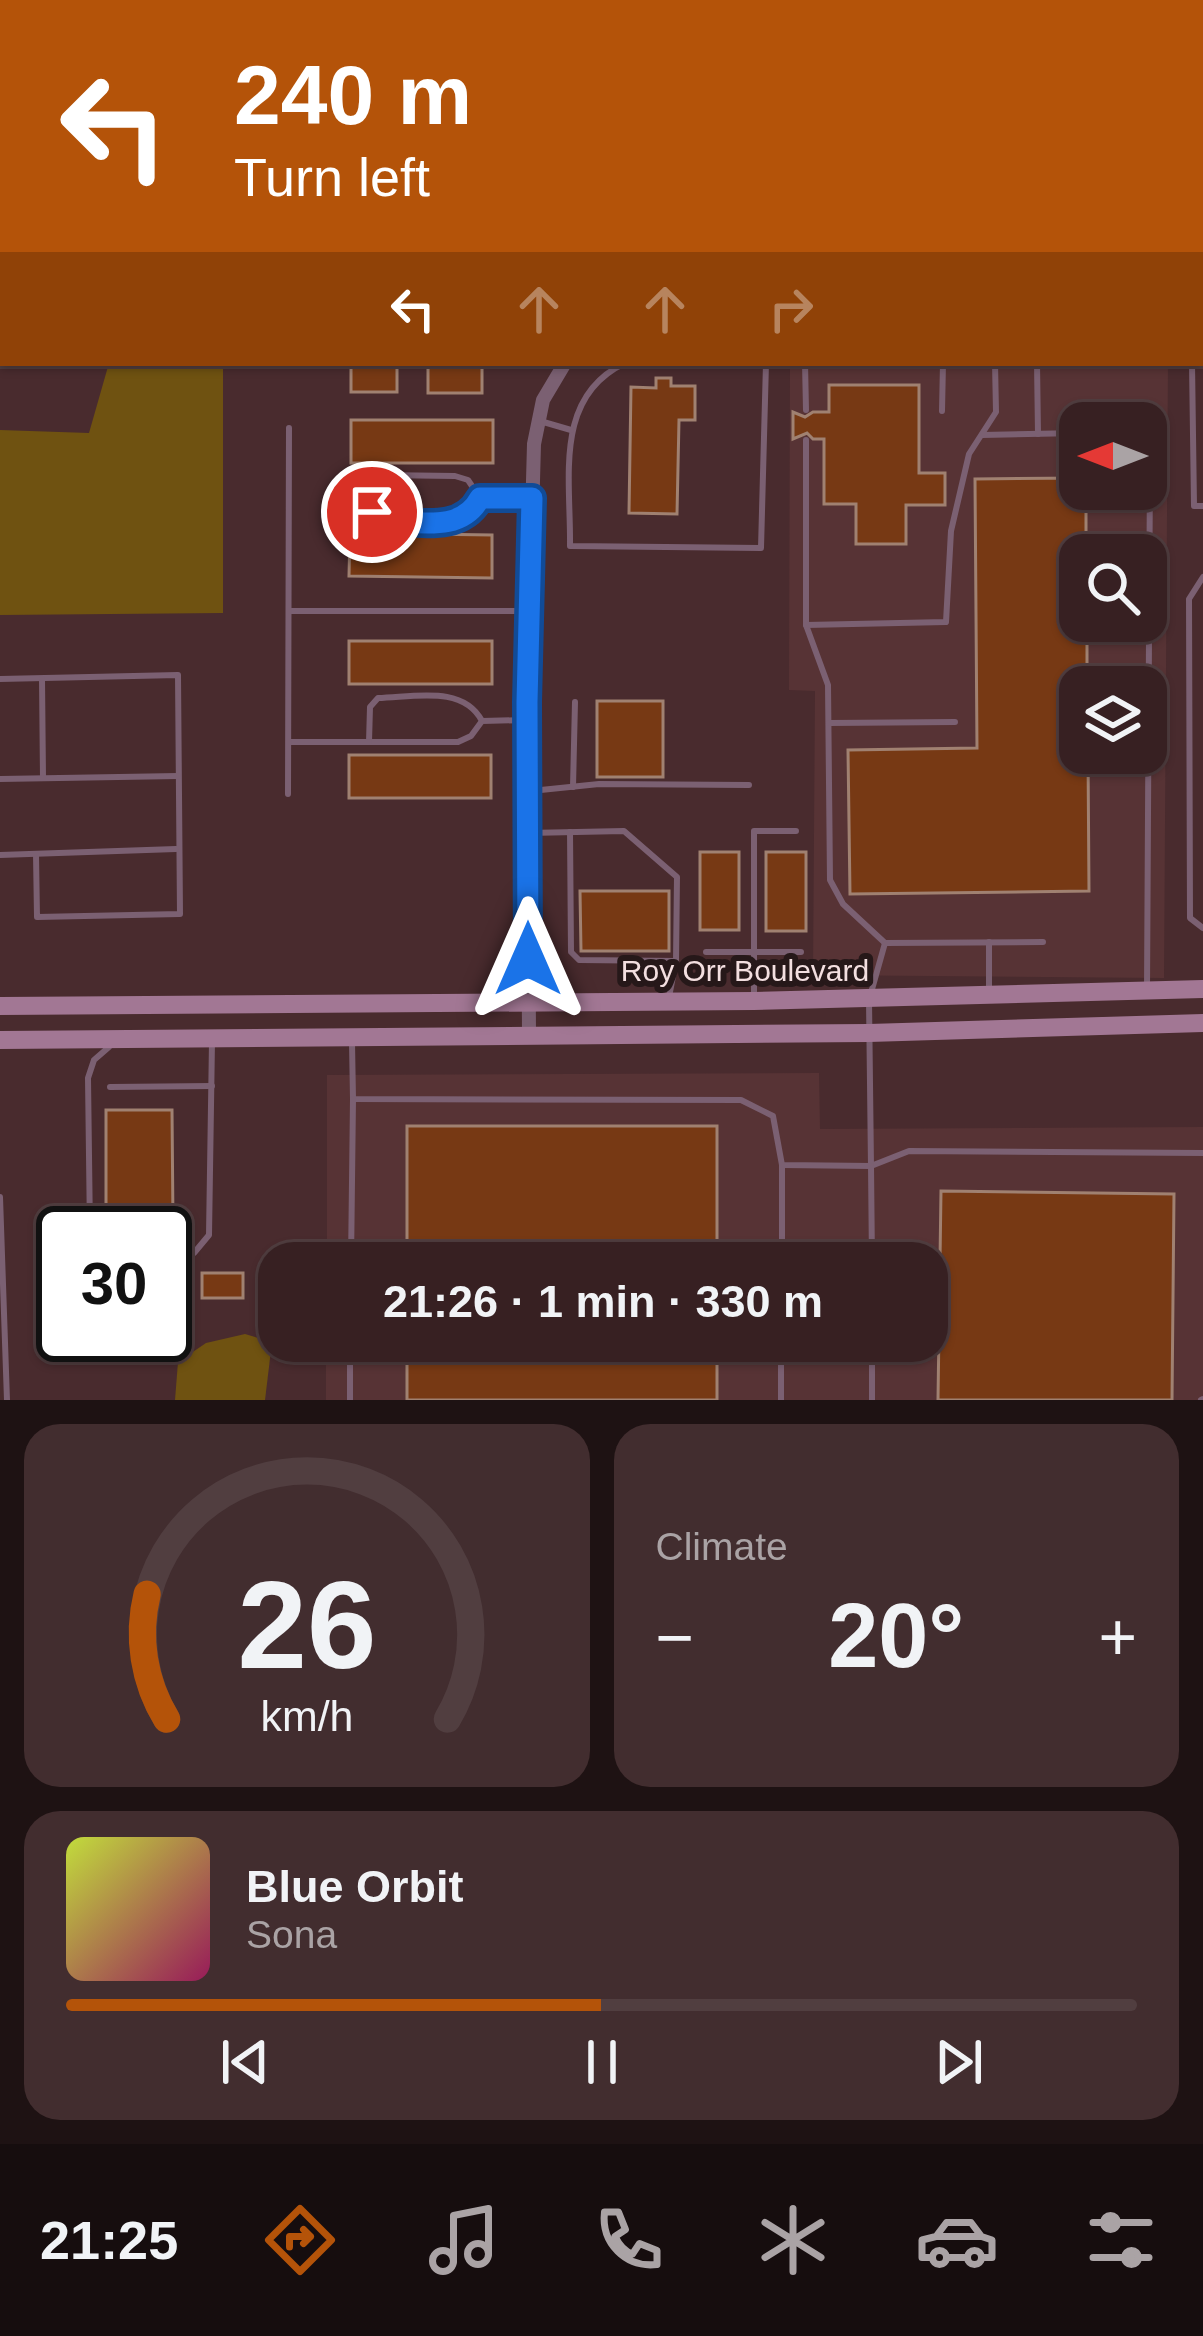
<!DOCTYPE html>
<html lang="en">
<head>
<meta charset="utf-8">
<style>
	body { margin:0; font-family:Helvetica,sans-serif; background:#422d2f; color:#f1f3f6; height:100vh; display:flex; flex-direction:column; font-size:45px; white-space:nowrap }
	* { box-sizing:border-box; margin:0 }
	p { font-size:39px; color:#aaa3a5 }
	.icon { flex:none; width:66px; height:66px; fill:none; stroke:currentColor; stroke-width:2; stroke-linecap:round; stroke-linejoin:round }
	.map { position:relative; height:1400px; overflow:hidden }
	.sheet { display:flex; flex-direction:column; gap:24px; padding:24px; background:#1e1213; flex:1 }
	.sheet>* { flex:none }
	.hud { position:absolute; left:0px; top:0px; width:1203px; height:366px; box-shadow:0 3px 9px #0004,0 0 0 3px #513e40; background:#b45309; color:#fff; overflow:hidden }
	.needle { width:78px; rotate:270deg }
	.controls { position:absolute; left:1059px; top:402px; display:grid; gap:24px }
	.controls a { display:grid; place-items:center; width:108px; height:108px; border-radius:24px; background:#372022; box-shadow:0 3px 9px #0004,0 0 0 3px #513e40; font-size:60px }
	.speed { position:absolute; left:36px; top:1206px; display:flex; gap:24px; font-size:60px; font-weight:700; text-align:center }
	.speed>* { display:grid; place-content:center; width:156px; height:156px; border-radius:50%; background:#372022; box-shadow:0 3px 9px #0004,0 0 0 3px #513e40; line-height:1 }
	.speed .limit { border:6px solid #111; border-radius:18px; background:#fff; color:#111 }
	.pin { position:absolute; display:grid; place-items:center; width:102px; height:102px; color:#fff; margin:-51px; border:6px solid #fff; border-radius:50%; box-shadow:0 3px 12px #0007 }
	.me { position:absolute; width:132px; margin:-66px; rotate:0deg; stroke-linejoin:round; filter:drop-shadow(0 0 9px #0008) }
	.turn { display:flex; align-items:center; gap:42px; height:252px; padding:0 36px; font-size:54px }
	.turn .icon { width:156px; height:156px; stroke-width:2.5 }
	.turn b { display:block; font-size:84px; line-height:102px }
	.lanes { display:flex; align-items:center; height:114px; padding:0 36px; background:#0003; justify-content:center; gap:60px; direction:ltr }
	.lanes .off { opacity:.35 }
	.big { font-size:90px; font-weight:800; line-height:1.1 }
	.sheet .widget { flex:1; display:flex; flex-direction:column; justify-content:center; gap:18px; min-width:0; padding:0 42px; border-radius:36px; background:#422d2f }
	.sheet .dial { align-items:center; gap:0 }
	.dial svg { height:312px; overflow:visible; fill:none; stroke:#513e40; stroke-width:7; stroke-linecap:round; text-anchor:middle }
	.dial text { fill:#f1f3f6; stroke:none }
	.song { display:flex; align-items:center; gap:36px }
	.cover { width:144px; height:144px; border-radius:18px; background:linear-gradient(135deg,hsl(70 70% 55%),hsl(330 70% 35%)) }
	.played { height:12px; border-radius:6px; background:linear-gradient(90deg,#b45309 50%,#513e40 50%) }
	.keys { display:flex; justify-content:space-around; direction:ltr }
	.heat { display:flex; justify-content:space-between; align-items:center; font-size:66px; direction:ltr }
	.sheet .tiles { flex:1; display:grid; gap:24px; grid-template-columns:1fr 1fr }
	.widget:last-child { grid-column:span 2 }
	.trip { position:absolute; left:258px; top:1242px; width:690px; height:120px; border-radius:36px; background:#372022; box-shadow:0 3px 9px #0004,0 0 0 3px #513e40; font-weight:800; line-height:120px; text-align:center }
	.tab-bar { display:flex; height:192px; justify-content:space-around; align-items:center; background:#160d0e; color:#aaa3a5 }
	.tab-bar .icon { width:84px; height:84px }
	.tab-bar .on { color:#b45309 }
	.tab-bar b { font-size:54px; color:#f1f3f6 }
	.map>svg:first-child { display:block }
	.built { fill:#573335; fill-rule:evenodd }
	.green { fill:#6f5211 }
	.building { fill:#773914; stroke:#a08171; stroke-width:3 }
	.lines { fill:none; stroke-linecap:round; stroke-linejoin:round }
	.service { stroke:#7b6072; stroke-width:6 }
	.minor { stroke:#7b6072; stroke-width:14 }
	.secondary { stroke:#a27794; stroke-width:18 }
	.route-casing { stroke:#114b97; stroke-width:30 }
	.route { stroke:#1a73e8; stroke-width:21 }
	.labels { text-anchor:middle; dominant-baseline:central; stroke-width:12; stroke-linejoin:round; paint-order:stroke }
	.street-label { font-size:30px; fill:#f3dfe0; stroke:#261819 }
</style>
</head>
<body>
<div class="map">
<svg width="1203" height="1400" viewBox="0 0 1203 1400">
	<rect width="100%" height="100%" fill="#492b2e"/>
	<g class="built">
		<path d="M790,363H1168L1164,978L813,975L815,691L789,690ZM1080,423H1146V489H1080ZM1080,555H1146V621H1080ZM1080,687H1146V753H1080Z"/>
		<polygon points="819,1073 820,1129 1203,1127 1203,1400 326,1400 326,1341 927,1341 927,1263 327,1263 327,1075"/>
	</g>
	<g class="green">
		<polygon points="109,363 223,363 223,613 0,615 0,430 89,433"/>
		<polygon points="245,1334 272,1342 265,1400 175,1400 178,1362 206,1343"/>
	</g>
	<g class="building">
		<rect x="351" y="363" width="46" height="29"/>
		<rect x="428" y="363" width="54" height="30"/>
		<polygon points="656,378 671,378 671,386 695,386 695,420 679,420 677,514 629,513 631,387 656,388"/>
		<polygon points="829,385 919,385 919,473 945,473 945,505 906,505 906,544 856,544 856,504 824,504 824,439 813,439 807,433 793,439 793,412 805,417 813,412 829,412"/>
		<rect x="351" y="420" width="142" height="43"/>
		<polygon points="1080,478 1080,489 1086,489 1086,555 1080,555 1080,621 1087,621 1087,687 1080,687 1080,753 1088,753 1089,891 850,894 848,750 977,748 975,479"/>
		<polygon points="350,533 492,535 492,578 349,576"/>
		<rect x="349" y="641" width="143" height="43"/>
		<rect x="597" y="701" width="66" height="76"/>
		<rect x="349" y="755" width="142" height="43"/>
		<rect x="700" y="852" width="39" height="78"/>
		<rect x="766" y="852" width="40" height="79"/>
		<polygon points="580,891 669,891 669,951 581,951"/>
		<polygon points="106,1110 172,1110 173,1222 134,1222 134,1231 106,1232"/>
		<rect x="407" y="1126" width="310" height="137"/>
		<polygon points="941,1191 1174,1194 1172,1400 938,1400"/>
		<rect x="202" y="1273" width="41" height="25"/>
		<rect x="407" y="1341" width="310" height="59"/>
	</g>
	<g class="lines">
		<g class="service">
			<polyline points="372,3 372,0"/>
			<polyline points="714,3 714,0"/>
			<polyline points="863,3 863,0"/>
			<polyline points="1105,3 1106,0"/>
			<polyline points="1200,174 1203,175"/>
			<polyline points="1200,248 1203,248"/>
			<polyline points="1200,316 1203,316"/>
			<path d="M625,363C553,397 571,479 570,546L761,548L766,363"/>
			<polyline points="805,363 806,410"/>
			<polyline points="1037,363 1038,434"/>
			<polyline points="1192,363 1194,506 1203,506"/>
			<polyline points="942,411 943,363"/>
			<polyline points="540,421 571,430"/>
			<polyline points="982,435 1080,433"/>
			<polyline points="806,440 806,625 828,685 830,880 843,904 885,943"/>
			<polyline points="1146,451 1150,464 1147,989"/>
			<path d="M480,498C461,534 416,521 381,521L372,512V484L379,475L455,476L468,480L480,498H529"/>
			<polyline points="1203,577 1189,599 1190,918 1203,928"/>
			<polyline points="289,611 526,611"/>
			<polyline points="806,625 946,622 951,531 969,454 996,412 995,363"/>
			<polyline points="0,679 178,675 180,914 37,917 36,854"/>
			<polyline points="42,679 43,778"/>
			<path d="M482,721L471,736L458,742H369L370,707L378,698C415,697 463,685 482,721L524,720"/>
			<polyline points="829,723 955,722"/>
			<polyline points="289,742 369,742"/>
			<polyline points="0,779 178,776"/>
			<polyline points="573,787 575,702"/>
			<polyline points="531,791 599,784 749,785"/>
			<polyline points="288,794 289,428"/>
			<polyline points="570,832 571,952 579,960 676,961"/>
			<polyline points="528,833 624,831 677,877 676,961 669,997"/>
			<polyline points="0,855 176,849"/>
			<polyline points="989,942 989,993"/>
			<polyline points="1043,942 885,943 869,1000 871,1166 909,1151 1203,1153"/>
			<polyline points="706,952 801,952"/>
			<polyline points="754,998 754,831 796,831"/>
			<polyline points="352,1042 353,1099 741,1100 773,1116 782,1165 871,1166 872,1263"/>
			<polyline points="110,1087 212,1086"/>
			<polyline points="0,1197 7,1400"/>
			<polyline points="90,1233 88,1078 94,1060 109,1047"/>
			<polyline points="165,1253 194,1253 209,1235 212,1041"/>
			<polyline points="351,1263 353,1099"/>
			<polyline points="782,1263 782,1165"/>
			<polyline points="872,1341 872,1400"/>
			<polyline points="350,1400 350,1341"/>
			<polyline points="781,1400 781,1341"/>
			<polyline points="1201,1400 1203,1399"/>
		</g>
		<g class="minor">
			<polyline points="496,0 496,3"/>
			<polyline points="529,1034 527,702 534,444 543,400 565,363"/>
		</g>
		<g class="secondary">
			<polyline points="0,1006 754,1001 1203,989"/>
			<polyline points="0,1040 869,1033 1203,1023"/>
		</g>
	</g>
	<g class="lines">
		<g class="route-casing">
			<path id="route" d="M372,512L381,521C417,521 461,534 480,498H532L527,702L528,959"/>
		</g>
		<use href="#route" class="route"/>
	</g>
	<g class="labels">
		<g class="street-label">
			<text x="745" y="970">Roy Orr Boulevard</text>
		</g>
	</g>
</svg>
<div class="controls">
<a><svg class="needle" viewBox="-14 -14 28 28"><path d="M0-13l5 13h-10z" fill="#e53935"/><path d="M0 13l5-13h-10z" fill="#aaa3a5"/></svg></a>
<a><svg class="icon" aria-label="search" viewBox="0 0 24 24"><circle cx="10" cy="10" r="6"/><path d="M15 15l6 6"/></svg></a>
<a><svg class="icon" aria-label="layers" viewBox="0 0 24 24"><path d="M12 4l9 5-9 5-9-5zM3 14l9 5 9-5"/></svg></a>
</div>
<div class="speed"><div class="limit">30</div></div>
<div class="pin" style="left:372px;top:512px;background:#d93025"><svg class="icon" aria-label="arrive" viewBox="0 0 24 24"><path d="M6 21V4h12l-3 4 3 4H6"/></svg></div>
<svg class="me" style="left:528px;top:959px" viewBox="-20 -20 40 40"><path d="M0-17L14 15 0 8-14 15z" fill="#1a73e8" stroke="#fff" stroke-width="4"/></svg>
<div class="trip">21:26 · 1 min · 330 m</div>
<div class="hud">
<div class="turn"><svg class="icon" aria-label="left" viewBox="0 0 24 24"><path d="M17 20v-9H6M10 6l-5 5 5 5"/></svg><div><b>240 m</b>Turn left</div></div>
<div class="lanes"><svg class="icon" aria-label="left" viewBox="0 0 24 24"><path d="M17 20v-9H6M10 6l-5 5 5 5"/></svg><svg class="icon off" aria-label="ahead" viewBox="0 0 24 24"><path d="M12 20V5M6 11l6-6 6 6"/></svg><svg class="icon off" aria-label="ahead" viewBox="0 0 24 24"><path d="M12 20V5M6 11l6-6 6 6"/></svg><svg class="icon off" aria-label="right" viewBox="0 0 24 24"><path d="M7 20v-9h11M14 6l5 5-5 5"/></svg></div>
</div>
</div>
<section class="sheet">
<div class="tiles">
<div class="widget dial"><svg viewBox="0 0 100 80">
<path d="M14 69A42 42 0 1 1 86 69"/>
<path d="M14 69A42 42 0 0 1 9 37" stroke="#b45309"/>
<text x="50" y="56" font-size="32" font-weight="700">26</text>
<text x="50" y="72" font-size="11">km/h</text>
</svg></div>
<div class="widget"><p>Climate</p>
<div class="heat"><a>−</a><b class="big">20°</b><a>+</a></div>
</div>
<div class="widget">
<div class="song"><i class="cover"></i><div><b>Blue Orbit</b><p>Sona</p></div></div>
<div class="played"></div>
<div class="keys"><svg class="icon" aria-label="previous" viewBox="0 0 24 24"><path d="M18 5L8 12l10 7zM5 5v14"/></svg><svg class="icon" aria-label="pause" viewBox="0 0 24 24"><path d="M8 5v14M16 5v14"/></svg><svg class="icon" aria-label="next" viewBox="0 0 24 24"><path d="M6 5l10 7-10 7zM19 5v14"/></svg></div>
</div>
</div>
</section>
<nav class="tab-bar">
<b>21:25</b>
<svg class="icon on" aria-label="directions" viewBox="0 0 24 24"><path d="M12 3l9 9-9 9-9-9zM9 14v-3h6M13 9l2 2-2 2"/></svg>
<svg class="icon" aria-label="music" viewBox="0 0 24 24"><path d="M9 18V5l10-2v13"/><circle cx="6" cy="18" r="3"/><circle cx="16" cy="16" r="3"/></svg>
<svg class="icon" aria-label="phone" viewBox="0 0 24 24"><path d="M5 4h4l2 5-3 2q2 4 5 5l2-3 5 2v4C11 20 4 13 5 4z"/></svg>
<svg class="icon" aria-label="climate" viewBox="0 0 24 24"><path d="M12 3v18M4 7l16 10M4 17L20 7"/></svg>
<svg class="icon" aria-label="car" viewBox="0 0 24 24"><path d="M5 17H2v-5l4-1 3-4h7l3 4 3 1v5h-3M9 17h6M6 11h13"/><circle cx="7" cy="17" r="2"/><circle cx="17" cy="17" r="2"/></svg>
<svg class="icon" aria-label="filters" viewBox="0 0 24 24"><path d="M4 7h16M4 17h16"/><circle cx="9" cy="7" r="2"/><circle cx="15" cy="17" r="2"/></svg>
</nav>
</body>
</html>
